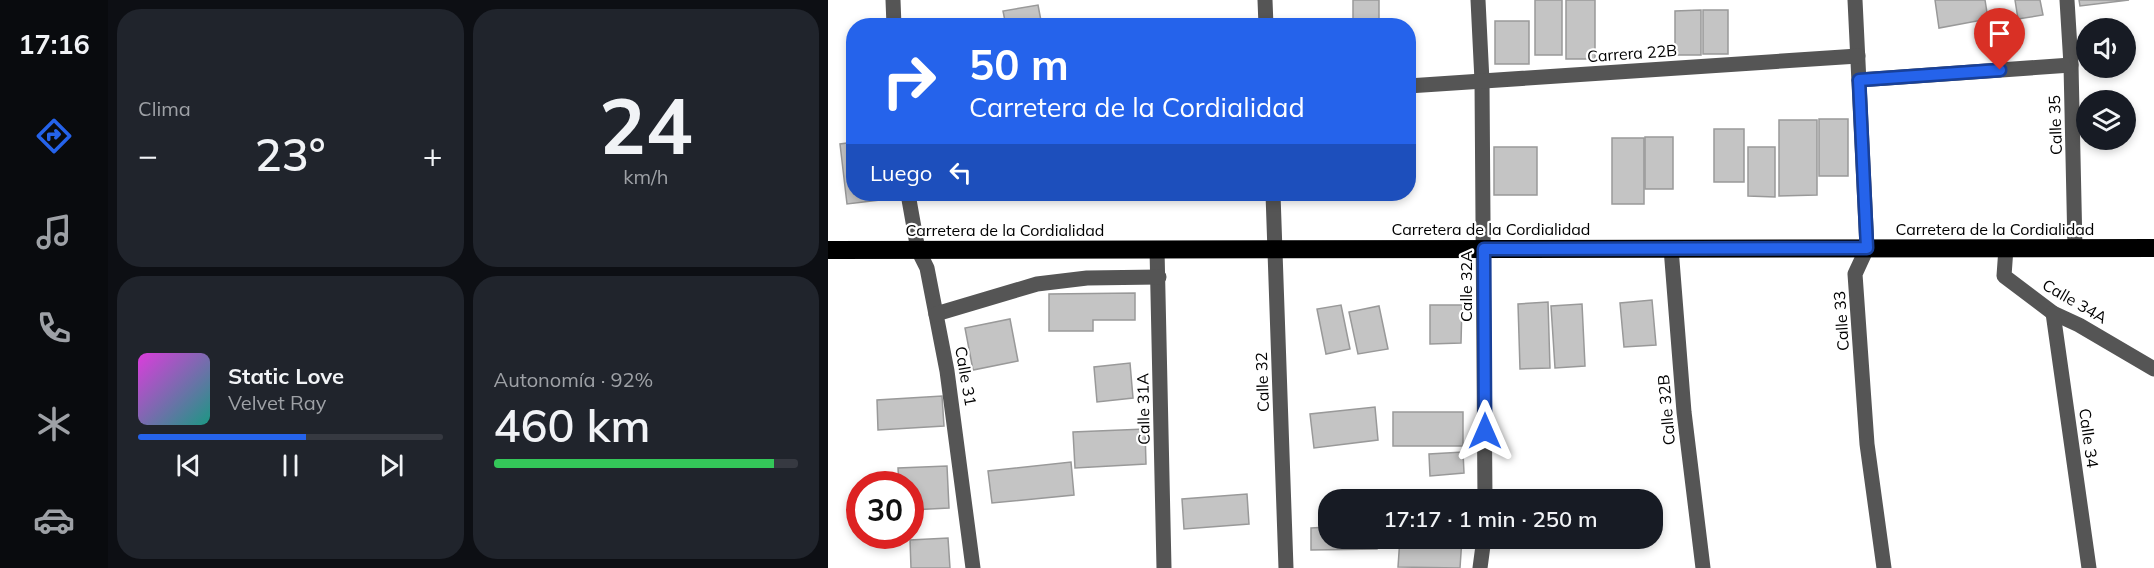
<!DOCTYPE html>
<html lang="es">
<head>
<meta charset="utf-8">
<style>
	body { margin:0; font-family:Mulish,sans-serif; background:#20242c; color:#f1f3f6; height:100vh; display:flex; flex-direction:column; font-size:22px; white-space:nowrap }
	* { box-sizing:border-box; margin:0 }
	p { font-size:20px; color:#9ea1a6 }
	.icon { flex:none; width:33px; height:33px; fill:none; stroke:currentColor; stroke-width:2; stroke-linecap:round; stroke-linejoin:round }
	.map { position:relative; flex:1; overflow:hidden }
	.panel { display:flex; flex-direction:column; gap:9px; padding:9px; background:#0d0f14; width:720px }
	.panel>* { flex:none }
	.top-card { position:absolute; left:18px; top:18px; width:570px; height:183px; border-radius:24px; box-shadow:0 3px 9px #0003; background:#2563eb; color:#fff; overflow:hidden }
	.fabs { position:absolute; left:1248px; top:18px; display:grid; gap:12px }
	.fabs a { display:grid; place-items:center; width:60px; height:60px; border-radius:50%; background:#171b24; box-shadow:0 3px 9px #0003; font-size:30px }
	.speed { position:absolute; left:18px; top:471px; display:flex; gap:12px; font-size:30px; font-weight:700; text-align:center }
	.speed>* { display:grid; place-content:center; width:78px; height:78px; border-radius:50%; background:#171b24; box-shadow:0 3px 9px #0003; line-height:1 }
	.speed .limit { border:9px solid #d22; background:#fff; color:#111 }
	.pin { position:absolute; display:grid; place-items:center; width:51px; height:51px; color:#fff; margin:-62px -26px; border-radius:50% 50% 50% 0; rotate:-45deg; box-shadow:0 0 6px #0007 }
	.pin .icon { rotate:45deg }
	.me { position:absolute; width:66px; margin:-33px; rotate:0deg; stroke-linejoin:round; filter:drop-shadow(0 0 4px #0008) }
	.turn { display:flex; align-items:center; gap:21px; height:126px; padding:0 24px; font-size:27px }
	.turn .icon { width:78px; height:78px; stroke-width:2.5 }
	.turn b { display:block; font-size:42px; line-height:51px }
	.then { display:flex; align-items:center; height:57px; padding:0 24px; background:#0003; gap:12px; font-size:22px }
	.big { font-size:45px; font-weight:600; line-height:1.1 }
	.panel .tile { flex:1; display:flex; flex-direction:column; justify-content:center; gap:9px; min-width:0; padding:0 21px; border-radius:24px; background:#20242c }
	.panel .dial { align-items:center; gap:0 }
	.dial b { font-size:78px; line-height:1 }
	.song { display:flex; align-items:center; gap:18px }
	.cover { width:72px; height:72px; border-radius:9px; background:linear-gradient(135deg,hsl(300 70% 55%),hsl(170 70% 35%)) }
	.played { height:6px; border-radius:3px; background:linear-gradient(90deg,#2563eb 55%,#363941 55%) }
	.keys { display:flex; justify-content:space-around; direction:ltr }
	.heat { display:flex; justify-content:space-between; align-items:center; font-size:33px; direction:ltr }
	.charge { height:9px; border-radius:4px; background:linear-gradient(90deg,#34c759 92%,#363941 0) }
	.panel .tiles { flex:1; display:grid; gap:9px; grid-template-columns:repeat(2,1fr) }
	.trip { position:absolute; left:490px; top:489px; width:345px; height:60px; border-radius:24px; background:#171b24; box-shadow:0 3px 9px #0003; font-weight:600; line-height:60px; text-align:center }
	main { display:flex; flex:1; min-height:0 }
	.menu { display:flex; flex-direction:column; width:108px; justify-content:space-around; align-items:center; background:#090b0e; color:#9ea1a6 }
	.menu .icon { width:42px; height:42px }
	.menu .current { color:#2563eb }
	.menu b { font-size:27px; color:#f1f3f6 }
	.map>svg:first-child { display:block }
	.building { fill:#c4c4c4; stroke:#999; stroke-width:1.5 }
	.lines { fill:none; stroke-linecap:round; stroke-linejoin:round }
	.minor { stroke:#555; stroke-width:15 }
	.highway { stroke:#000; stroke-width:18 }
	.route-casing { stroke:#184099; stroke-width:15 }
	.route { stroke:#2563eb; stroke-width:10 }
	.labels { text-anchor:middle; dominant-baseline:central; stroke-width:4.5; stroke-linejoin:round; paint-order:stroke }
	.street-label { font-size:16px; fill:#000; stroke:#fff }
</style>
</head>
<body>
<main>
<nav class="menu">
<b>17:16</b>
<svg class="icon current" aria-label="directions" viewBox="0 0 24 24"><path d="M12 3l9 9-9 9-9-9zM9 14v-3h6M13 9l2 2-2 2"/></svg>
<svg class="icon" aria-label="music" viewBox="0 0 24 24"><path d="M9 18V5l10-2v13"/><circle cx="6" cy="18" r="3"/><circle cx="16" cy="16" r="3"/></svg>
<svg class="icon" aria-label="phone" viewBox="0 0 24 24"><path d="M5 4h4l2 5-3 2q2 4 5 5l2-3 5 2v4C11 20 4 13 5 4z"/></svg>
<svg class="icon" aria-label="climate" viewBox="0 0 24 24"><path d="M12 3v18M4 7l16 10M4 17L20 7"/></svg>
<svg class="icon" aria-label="car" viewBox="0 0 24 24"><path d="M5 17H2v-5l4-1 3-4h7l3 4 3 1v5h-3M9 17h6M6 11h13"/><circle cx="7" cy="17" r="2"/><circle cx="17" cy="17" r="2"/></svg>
</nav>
<section class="panel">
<div class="tiles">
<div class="tile"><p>Clima</p>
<div class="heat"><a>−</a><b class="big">23°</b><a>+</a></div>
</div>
<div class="tile dial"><b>24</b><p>km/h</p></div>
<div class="tile">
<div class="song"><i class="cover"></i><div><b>Static Love</b><p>Velvet Ray</p></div></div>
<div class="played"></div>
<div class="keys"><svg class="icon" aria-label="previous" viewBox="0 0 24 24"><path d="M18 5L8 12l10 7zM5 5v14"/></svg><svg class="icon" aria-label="pause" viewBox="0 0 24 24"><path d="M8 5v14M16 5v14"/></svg><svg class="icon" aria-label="next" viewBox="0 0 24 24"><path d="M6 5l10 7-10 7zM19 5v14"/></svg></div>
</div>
<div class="tile"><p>Autonomía · 92%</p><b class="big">460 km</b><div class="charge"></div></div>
</div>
</section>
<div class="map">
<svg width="1326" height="568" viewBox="0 0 1326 568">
	<rect width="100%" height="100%" fill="#fff"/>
	<g class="building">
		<rect x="525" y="0" width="26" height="26"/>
		<rect x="707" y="0" width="27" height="55"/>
		<rect x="738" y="0" width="29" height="59"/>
		<polygon points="1107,0 1157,0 1160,19 1111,28"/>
		<polygon points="1187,0 1212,0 1215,15 1190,19"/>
		<polygon points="1251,0 1301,0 1252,6"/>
		<polygon points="210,5 214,26 178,26 175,11"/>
		<polygon points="873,10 873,55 847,55 847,11"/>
		<rect x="875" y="10" width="25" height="44"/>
		<rect x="667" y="21" width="34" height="43"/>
		<rect x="991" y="119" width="29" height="57"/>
		<polygon points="951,120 989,120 989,195 951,196"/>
		<rect x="886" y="129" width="30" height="53"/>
		<rect x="817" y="137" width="28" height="52"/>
		<rect x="784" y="138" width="32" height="66"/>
		<polygon points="26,142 26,194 59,194 60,199 19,204 12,144"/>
		<rect x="666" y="147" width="43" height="48"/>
		<polygon points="920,147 947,147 947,197 920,196"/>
		<rect x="535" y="194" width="37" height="2"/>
		<polygon points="307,293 307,320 265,320 265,331 221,331 221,294"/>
		<polygon points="824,300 828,345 796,347 792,303"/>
		<polygon points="720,302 722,368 692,369 690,304"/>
		<polygon points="754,304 757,366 727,368 723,306"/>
		<polygon points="513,305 522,349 498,354 489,309"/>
		<polygon points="602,305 634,305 633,343 602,344"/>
		<polygon points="551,306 560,349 530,354 521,312"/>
		<polygon points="182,319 190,361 145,370 137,328"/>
		<polygon points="302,363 305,398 269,402 266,367"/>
		<polygon points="114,396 116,426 50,430 49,400"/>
		<polygon points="547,407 550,440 486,448 482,414"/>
		<rect x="565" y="412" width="70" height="34"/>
		<polygon points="317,429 318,464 247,468 245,432"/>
		<polygon points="635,452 636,473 602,476 601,454"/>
		<polygon points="243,462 246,495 164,503 160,471"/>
		<polygon points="119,466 121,508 82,510 82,484 71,484 70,468"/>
		<polygon points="419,494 421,524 356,529 354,499"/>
		<polygon points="501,527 501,538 549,538 549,549 483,550 483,528"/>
		<polygon points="120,538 122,568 83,568 82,540"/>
		<polygon points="572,538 634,538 632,568 570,567"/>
	</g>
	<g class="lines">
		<g class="minor">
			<polyline points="65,0 66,26"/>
			<polyline points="437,0 438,26"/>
			<polyline points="650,0 654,81 657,500"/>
			<polyline points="1027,0 1039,248 1027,274 1039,444 1056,568"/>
			<polyline points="1239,0 1243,65 1247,248"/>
			<polyline points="1031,80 1243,65"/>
			<polyline points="580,86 1030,56"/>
			<polyline points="80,194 90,250 99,268 119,371 145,568"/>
			<polyline points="445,194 458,568"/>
			<polyline points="843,248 856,412 875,568"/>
			<polyline points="1178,248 1176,276 1225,313 1251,325 1326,369"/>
			<polyline points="329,249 336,568"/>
			<polyline points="1225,313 1261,568"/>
			<polyline points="108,314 209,284 259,278 331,277"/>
			<polyline points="652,568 656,538"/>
		</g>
		<polyline class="highway" points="0,250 1326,248"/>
	</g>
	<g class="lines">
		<g class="route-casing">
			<polyline id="route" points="657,431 656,249 1039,248 1031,80 1172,70"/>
		</g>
		<use href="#route" class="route"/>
	</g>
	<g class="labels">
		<g class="street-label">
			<text transform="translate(804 53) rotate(-4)">Carrera 22B</text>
			<text transform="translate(1227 125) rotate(-92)">Calle 35</text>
			<text x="663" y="229">Carretera de la Cordialidad</text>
			<text x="1167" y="229">Carretera de la Cordialidad</text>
			<text x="177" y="230">Carretera de la Cordialidad</text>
			<text transform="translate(638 286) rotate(-90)">Calle 32A</text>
			<text transform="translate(1247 301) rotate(30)">Calle 34A</text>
			<text transform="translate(1013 321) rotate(-94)">Calle 33</text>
			<text transform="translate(138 376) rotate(80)">Calle 31</text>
			<text transform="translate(434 382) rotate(-92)">Calle 32</text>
			<text transform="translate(315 409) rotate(-91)">Calle 31A</text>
			<text transform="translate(838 410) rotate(-95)">Calle 32B</text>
			<text transform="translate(1261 438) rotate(82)">Calle 34</text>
		</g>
	</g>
</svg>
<div class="fabs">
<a><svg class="icon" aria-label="sound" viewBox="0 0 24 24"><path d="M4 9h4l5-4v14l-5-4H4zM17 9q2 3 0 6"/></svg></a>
<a><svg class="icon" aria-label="layers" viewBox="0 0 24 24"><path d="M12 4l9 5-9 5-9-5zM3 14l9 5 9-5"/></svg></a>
</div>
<div class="speed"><div class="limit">30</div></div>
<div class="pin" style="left:1172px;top:70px;background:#d93025"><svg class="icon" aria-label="arrive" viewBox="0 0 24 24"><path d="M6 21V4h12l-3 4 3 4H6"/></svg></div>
<svg class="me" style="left:657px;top:431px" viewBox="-20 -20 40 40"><path d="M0-17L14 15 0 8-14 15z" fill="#2563eb" stroke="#fff" stroke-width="4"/></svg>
<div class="trip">17:17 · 1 min · 250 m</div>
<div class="top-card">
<div class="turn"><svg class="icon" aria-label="right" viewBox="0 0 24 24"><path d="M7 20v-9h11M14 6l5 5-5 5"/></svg><div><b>50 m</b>Carretera de la Cordialidad</div></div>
<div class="then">Luego<svg class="icon" aria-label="left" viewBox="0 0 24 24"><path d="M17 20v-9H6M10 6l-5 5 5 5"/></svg></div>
</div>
</div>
</main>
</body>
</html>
